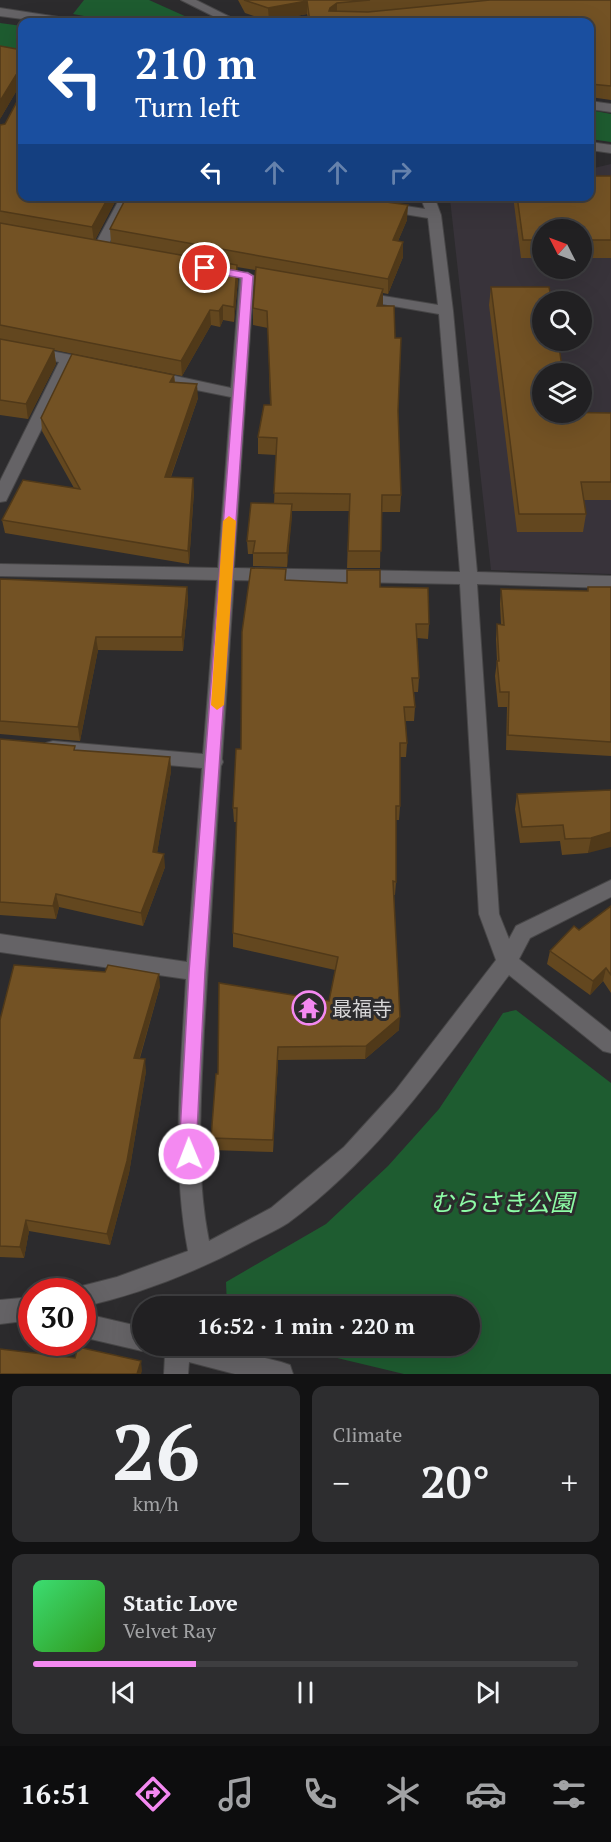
<!DOCTYPE html>
<html lang="en">
<head>
<meta charset="utf-8">
<style>
	body { margin:0; font-family:"PT Serif","Noto Sans JP",serif; background:#2d2d2f; color:#f1f3f6; height:100vh; display:flex; flex-direction:column; font-size:22px; white-space:nowrap }
	* { box-sizing:border-box; margin:0 }
	p { font-size:20px; color:#a2a3a5 }
	.icon { flex:none; width:33px; height:33px; fill:none; stroke:currentColor; stroke-width:2; stroke-linecap:round; stroke-linejoin:round }
	.map { position:relative; height:1374px; overflow:hidden }
	.details { display:flex; flex-direction:column; gap:12px; padding:12px; background:#121213; flex:1 }
	.details>* { flex:none }
	.hud { position:absolute; left:18px; top:18px; width:576px; height:183px; border-radius:12px; box-shadow:0 6px 24px #0002,0 0 0 2px #3e3e40; background:#1a4fa0; color:#fff; overflow:hidden }
	.needle { width:39px; rotate:312deg }
	.buttons { position:absolute; left:532px; top:219px; display:grid; gap:12px }
	.buttons a { display:grid; place-items:center; width:60px; height:60px; border-radius:50%; background:#212022; box-shadow:0 6px 24px #0002,0 0 0 2px #3e3e40; font-size:30px }
	.speed { position:absolute; left:18px; top:1278px; display:flex; gap:12px; font-size:30px; font-weight:700; text-align:center }
	.speed>* { display:grid; place-content:center; width:78px; height:78px; border-radius:50%; background:#212022; box-shadow:0 6px 24px #0002,0 0 0 2px #3e3e40; line-height:1 }
	.speed .limit { border:9px solid #d22; background:#fff; color:#111 }
	.pin { position:absolute; display:grid; place-items:center; width:51px; height:51px; color:#fff; margin:-26px; border:3px solid #fff; border-radius:50%; box-shadow:0 2px 6px #0007 }
	.me { position:absolute; width:66px; margin:-33px; rotate:359deg; stroke-linejoin:round; filter:drop-shadow(0 0 4px #0008) }
	.turn { display:flex; align-items:center; gap:21px; height:126px; padding:0 18px; font-size:27px }
	.turn .icon { width:78px; height:78px; stroke-width:2.5 }
	.turn b { display:block; font-size:42px; line-height:51px }
	.lanes { display:flex; align-items:center; height:57px; padding:0 18px; background:#0003; justify-content:center; gap:30px; direction:ltr }
	.lanes .off { opacity:.35 }
	.big { font-size:45px; font-weight:800; line-height:1.1 }
	.details .card { flex:1; display:flex; flex-direction:column; justify-content:center; gap:9px; min-width:0; padding:0 21px; border-radius:12px; background:#2d2d2f }
	.details .dial { align-items:center; gap:0 }
	.dial b { font-size:78px; line-height:1 }
	.song { display:flex; align-items:center; gap:18px }
	.cover { width:72px; height:72px; border-radius:9px; background:linear-gradient(135deg,hsl(140 70% 55%),hsl(110 70% 35%)) }
	.played { height:6px; border-radius:3px; background:linear-gradient(90deg,#f489f1 30%,#3e3e40 30%) }
	.keys { display:flex; justify-content:space-around; direction:ltr }
	.heat { display:flex; justify-content:space-between; align-items:center; font-size:33px; direction:ltr }
	.details .tiles { flex:1; display:grid; gap:12px; grid-template-columns:1fr 1fr }
	.card:last-child { grid-column:span 2 }
	.trip { position:absolute; left:132px; top:1296px; width:348px; height:60px; border-radius:30px; background:#212022; box-shadow:0 6px 24px #0002,0 0 0 2px #3e3e40; font-weight:800; line-height:60px; text-align:center }
	.tab-bar { display:flex; height:96px; justify-content:space-around; align-items:center; background:#0d0d0e; color:#a2a3a5 }
	.tab-bar .icon { width:42px; height:42px }
	.tab-bar .selected { color:#f489f1 }
	.tab-bar b { font-size:27px; color:#f1f3f6 }
	.map>svg:first-child { display:block }
	.built { fill:#38333a; fill-rule:evenodd }
	.green { fill:#1e5c30 }
	.lines { fill:none; stroke-linecap:round; stroke-linejoin:round }
	.minor-casing { stroke:#474647; stroke-width:2 }
	.minor { fill:#656366; fill-rule:evenodd }
	.wall { fill:#63471f }
	.shaded-wall { fill:#503919 }
	.building { fill:#735224; stroke:#503919; stroke-width:1.5 }
	.route { fill:#f489f1; stroke:#9f599d; stroke-width:1.5 }
	.slow { fill:#f59e0b }
	.labels { text-anchor:middle; dominant-baseline:central; stroke-width:6; stroke-linejoin:round; paint-order:stroke }
	.poi-label { font-size:20px; fill:#d7d6d7; stroke:#2c2b2d; text-anchor:start }
	.near-park-label { font-size:24px; font-style:italic; fill:#8dfca6; stroke:#2c2b2d }
</style>
</head>
<body>
<div class="map">
<svg width="611" height="1374" viewBox="0 0 611 1374">
	<rect width="100%" height="100%" fill="#2c2b2d"/>
	<path class="built" d="M611,164V574L491,570L450,199L460,196H590V169ZM543,230H582V268H543ZM543,302H582V340H543ZM543,374H582V412H543Z"/>
	<g class="green">
		<polygon points="84,0 149,0 198,22 117,22 73,14"/>
		<polygon points="0,23 22,26 22,52 0,49"/>
		<polygon points="590,110 611,114 611,142 590,139"/>
		<polygon points="516,1010 611,1083 611,1374 404,1374 287,1346 470,1346 470,1306 227,1306 226,1282 326,1224 388,1166 439,1109 503,1013"/>
	</g>
	<g class="lines">
		<g class="minor-casing">
			<g id="minor">
				<polygon points="181,0 196,0 240,22 225,22"/>
				<polygon points="0,8 65,18 71,22 45,22 0,16"/>
				<polygon points="590,101 611,104 611,112 590,109"/>
				<polygon points="590,142 611,145 611,153 590,150"/>
				<polygon points="121,196 134,196 104,253 94,253 92,250"/>
				<path d="M420,196H434L441,215L453,311L477,572L611,576V588L477,584L499,914L509,939L516,926L611,880V897L530,938L519,959L611,1032V1053L603,1051L509,975C442,1064 379,1156 288,1223C276,1231 261,1237 248,1244C196,1272 140,1294 82,1307V1292H72L74,1288L117,1277L188,1251C171,1161 181,1070 186,979L0,952V934L187,962L202,768L53,755L46,753L44,748L46,743L53,741L203,754L217,580L0,576V564L218,568L231,397L152,381L144,376L152,371L231,388L240,276L247,272L254,276L234,568L460,572L439,314L359,300L352,296L359,292L438,305L428,218L386,211L379,207L386,203L425,209ZM234,580L460,584L479,914L496,960L395,1091L344,1147L271,1208L209,1241C195,1171 201,1101 204,1031C209,943 215,854 221,766L223,762L222,759Z"/>
				<polygon points="0,341 92,359 100,364 92,369 73,365 8,497 6,501 0,502 0,481 59,362 0,351"/>
				<polygon points="32,1297 32,1320 0,1324 0,1300"/>
				<polygon points="82,1313 142,1327 142,1346 151,1346 150,1347 142,1351 82,1337"/>
				<polygon points="161,1346 217,1346 281,1362 290,1365 293,1374 235,1374 189,1362 188,1374 164,1374 165,1355"/>
			</g>
		</g>
		<use href="#minor" class="minor"/>
	</g>
	<g class="wall">
		<polygon points="238,0 611,0 611,100 590,97 590,22 309,22 307,14 269,21 245,13"/>
		<polygon points="22,50 22,196 118,196 95,240 111,243 110,229 360,198 407,220 398,241 403,242 403,257 388,294 383,293 383,306 398,411 401,495 400,512 381,512 380,568 347,568 349,511 292,511 287,567 253,566 253,554 248,554 247,541 274,504 276,455 258,454 258,437 270,405 268,328 253,325 253,308 255,270 237,267 238,280 234,322 223,320 220,327 211,325 182,376 54,350 56,364 28,419 0,415 0,125 5,124 22,91 17,90 0,119"/>
		<polygon points="611,176 611,258 582,258 582,230 543,230 543,258 521,258 513,196 590,196"/>
		<polygon points="491,287 543,412 611,413 611,500 584,500 586,514 583,532 517,532 489,305"/>
		<polygon points="174,375 175,382 198,398 171,477 194,491 189,564 5,533 2,520 74,488 42,431 41,418"/>
		<polygon points="286,569 286,580 380,587 429,624 428,639 417,638 419,678 418,692 414,692 415,707 414,721 405,721 407,743 406,757 400,757 400,806 399,820 396,820 396,882 395,895 394,895 399,1030 365,1059 278,1060 273,1152 212,1150 211,1138 218,1074 329,1001 335,970 233,947 233,933 237,822 234,822 233,808 241,749"/>
		<polygon points="0,579 187,587 188,601 183,651 98,650 80,741 0,734"/>
		<polygon points="588,587 611,587 611,756 506,750 507,707 498,707 495,676 497,661 496,639 497,624 501,624 500,604 501,589 587,591"/>
		<polygon points="0,739 76,751 170,757 171,771 157,853 165,867 143,926 59,907 56,919 0,915"/>
		<polygon points="611,790 588,853 562,855 560,841 520,843 515,809 517,794"/>
		<polygon points="611,906 611,993 603,981 590,995 547,964 550,951"/>
		<polygon points="160,986 140,1058 146,1071 129,1173 110,1245 29,1231 24,1258 0,1257 0,1020"/>
	</g>
	<g class="shaded-wall">
		<polygon points="307,1 307,14 269,21 268,8"/>
		<polygon points="337,3 337,16 330,20 330,8"/>
		<polygon points="16,75 17,90 0,119 0,101"/>
		<polygon points="109,196 118,196 94,242 92,227"/>
		<polygon points="408,205 407,220 392,255 393,240"/>
		<polygon points="403,242 403,257 388,294 388,279"/>
		<polygon points="237,265 238,280 234,322 234,307"/>
		<polygon points="383,289 383,306 377,306"/>
		<polygon points="223,305 223,320 220,327 219,311"/>
		<polygon points="210,310 211,325 182,376 181,361"/>
		<polygon points="54,349 56,364 28,419 26,404"/>
		<polygon points="174,375 175,388 170,382"/>
		<polygon points="197,384 198,398 166,490 165,477"/>
		<polygon points="193,478 194,491 189,564 188,551"/>
		<polygon points="292,504 292,518 287,567 287,553"/>
		<polygon points="187,587 188,601 183,651 182,637"/>
		<polygon points="96,637 98,650 80,741 78,727"/>
		<polygon points="170,757 171,771 155,865 153,852"/>
		<polygon points="611,832 611,847 588,853 591,838"/>
		<polygon points="164,854 165,867 143,926 141,913"/>
		<polygon points="56,894 59,907 56,919 53,906"/>
		<polygon points="606,968 603,981 590,995 593,981"/>
		<polygon points="159,974 160,986 136,1070 134,1058"/>
		<polygon points="400,1017 399,1030 365,1059 366,1046"/>
		<polygon points="278,1047 278,1060 273,1152 273,1140"/>
		<polygon points="145,1059 146,1071 129,1173 110,1245 107,1234"/>
		<polygon points="26,1220 29,1231 24,1258 20,1247"/>
		<polygon points="141,1361 142,1371 141,1374 137,1374"/>
	</g>
	<g class="building">
		<polygon points="244,0 370,0 337,3 330,8 329,11 368,12 490,0 611,0 611,86 590,84 590,22 310,22 307,1 268,8"/>
		<polygon points="0,46 22,50 22,57 19,61 22,61 22,196 109,196 92,227 0,211 0,125 5,124 22,92 22,77 16,75 0,101"/>
		<polygon points="590,176 611,176 611,240 582,240 582,230 543,230 543,240 523,240 517,196 590,196"/>
		<polygon points="127,196 358,196 358,198 408,205 393,240 403,242 388,279 110,229"/>
		<polygon points="0,223 237,265 234,307 223,305 219,311 210,310 181,361 0,325"/>
		<polygon points="256,267 383,289 377,306 394,306 395,338 401,338 398,411 401,495 382,495 381,551 348,551 350,494 274,493 277,438 258,437 264,405 271,405 267,311 253,308"/>
		<polygon points="491,287 549,287 552,302 543,302 543,340 558,340 563,374 543,374 543,412 611,413 611,482 581,482 586,514 519,514"/>
		<polygon points="0,339 54,349 26,404 0,400"/>
		<polygon points="72,354 174,375 170,382 197,384 165,477 193,478 188,551 2,520 23,480 80,489 41,418"/>
		<polygon points="251,503 292,504 287,553 253,553 255,541 247,541"/>
		<polygon points="251,568 286,569 285,580 347,583 347,570 380,570 380,587 428,588 429,624 416,624 419,678 412,678 415,707 404,707 407,743 400,743 400,806 396,806 396,882 393,881 400,1017 366,1046 278,1047 273,1140 211,1138 216,1074 218,1074 219,983 329,1001 338,957 233,933 237,808 233,808 236,749 241,749 242,632"/>
		<polygon points="0,579 187,587 182,637 96,637 78,727 0,721"/>
		<polygon points="588,587 611,587 611,742 508,735 509,692 500,692 497,661 499,661 497,624 504,625 501,589 588,591"/>
		<polygon points="0,739 75,746 74,750 170,757 153,852 164,854 141,913 56,894 53,906 0,902"/>
		<polygon points="611,790 611,832 591,838 565,839 563,825 522,827 517,794"/>
		<polygon points="611,906 611,975 606,968 593,981 550,951 574,926 579,930"/>
		<polygon points="14,965 105,972 108,965 159,974 134,1058 145,1059 127,1161 107,1234 26,1220 20,1247 0,1246 0,1020"/>
		<polygon points="78,1347 141,1361 137,1374 0,1374 0,1349 75,1358"/>
	</g>
	<polygon class="route" points="205,265 248,273 253,276 205,972 197,1133 198,1154 195,1160 189,1162 183,1160 180,1133 189,972 242,278 201,271 201,266"/>
	<polygon class="slow" points="229,516 236,521 224,705 217,710 211,705 223,521"/>
	<defs>
		<g id="temple-ring" transform="scale(1.725)"><circle r="9.5" fill="#2c2b2d" stroke="#f489f1" stroke-width="1.5"/><path d="M0-6L5-2H3V0L6.5 2.5H4V6H1.5V3h-3V6H-4V2.5H-6.5L-3 0V-2H-5Z" fill="#f489f1"/></g>
	</defs>
	<g fill-rule="evenodd">
		<use href="#temple-ring" x="309" y="1008"/>
	</g>
	<g class="labels">
		<g class="poi-label">
			<text x="332" y="1008">最福寺</text>
		</g>
		<g class="near-park-label">
			<text x="502" y="1202">むらさき公園</text>
		</g>
	</g>
</svg>
<div class="buttons">
<a><svg class="needle" viewBox="-14 -14 28 28"><path d="M0-13l5 13h-10z" fill="#e53935"/><path d="M0 13l5-13h-10z" fill="#a2a3a5"/></svg></a>
<a><svg class="icon" aria-label="search" viewBox="0 0 24 24"><circle cx="10" cy="10" r="6"/><path d="M15 15l6 6"/></svg></a>
<a><svg class="icon" aria-label="layers" viewBox="0 0 24 24"><path d="M12 4l9 5-9 5-9-5zM3 14l9 5 9-5"/></svg></a>
</div>
<div class="speed"><div class="limit">30</div></div>
<div class="pin" style="left:205px;top:268px;background:#d93025"><svg class="icon" aria-label="arrive" viewBox="0 0 24 24"><path d="M6 21V4h12l-3 4 3 4H6"/></svg></div>
<svg class="me" style="left:189px;top:1154px" viewBox="-20 -20 40 40"><circle r="17" fill="#f489f1" stroke="#fff" stroke-width="3"/><path d="M0-11L8 9 0 5-8 9z" fill="#fff"/></svg>
<div class="trip">16:52 · 1 min · 220 m</div>
<div class="hud">
<div class="turn"><svg class="icon" aria-label="left" viewBox="0 0 24 24"><path d="M17 20v-9H6M10 6l-5 5 5 5"/></svg><div><b>210 m</b>Turn left</div></div>
<div class="lanes"><svg class="icon" aria-label="left" viewBox="0 0 24 24"><path d="M17 20v-9H6M10 6l-5 5 5 5"/></svg><svg class="icon off" aria-label="ahead" viewBox="0 0 24 24"><path d="M12 20V5M6 11l6-6 6 6"/></svg><svg class="icon off" aria-label="ahead" viewBox="0 0 24 24"><path d="M12 20V5M6 11l6-6 6 6"/></svg><svg class="icon off" aria-label="right" viewBox="0 0 24 24"><path d="M7 20v-9h11M14 6l5 5-5 5"/></svg></div>
</div>
</div>
<section class="details">
<div class="tiles">
<div class="card dial"><b>26</b><p>km/h</p></div>
<div class="card"><p>Climate</p>
<div class="heat"><a>−</a><b class="big">20°</b><a>+</a></div>
</div>
<div class="card">
<div class="song"><i class="cover"></i><div><b>Static Love</b><p>Velvet Ray</p></div></div>
<div class="played"></div>
<div class="keys"><svg class="icon" aria-label="previous" viewBox="0 0 24 24"><path d="M18 5L8 12l10 7zM5 5v14"/></svg><svg class="icon" aria-label="pause" viewBox="0 0 24 24"><path d="M8 5v14M16 5v14"/></svg><svg class="icon" aria-label="next" viewBox="0 0 24 24"><path d="M6 5l10 7-10 7zM19 5v14"/></svg></div>
</div>
</div>
</section>
<nav class="tab-bar">
<b>16:51</b>
<svg class="icon selected" aria-label="directions" viewBox="0 0 24 24"><path d="M12 3l9 9-9 9-9-9zM9 14v-3h6M13 9l2 2-2 2"/></svg>
<svg class="icon" aria-label="music" viewBox="0 0 24 24"><path d="M9 18V5l10-2v13"/><circle cx="6" cy="18" r="3"/><circle cx="16" cy="16" r="3"/></svg>
<svg class="icon" aria-label="phone" viewBox="0 0 24 24"><path d="M5 4h4l2 5-3 2q2 4 5 5l2-3 5 2v4C11 20 4 13 5 4z"/></svg>
<svg class="icon" aria-label="climate" viewBox="0 0 24 24"><path d="M12 3v18M4 7l16 10M4 17L20 7"/></svg>
<svg class="icon" aria-label="car" viewBox="0 0 24 24"><path d="M5 17H2v-5l4-1 3-4h7l3 4 3 1v5h-3M9 17h6M6 11h13"/><circle cx="7" cy="17" r="2"/><circle cx="17" cy="17" r="2"/></svg>
<svg class="icon" aria-label="filters" viewBox="0 0 24 24"><path d="M4 7h16M4 17h16"/><circle cx="9" cy="7" r="2"/><circle cx="15" cy="17" r="2"/></svg>
</nav>
</body>
</html>
